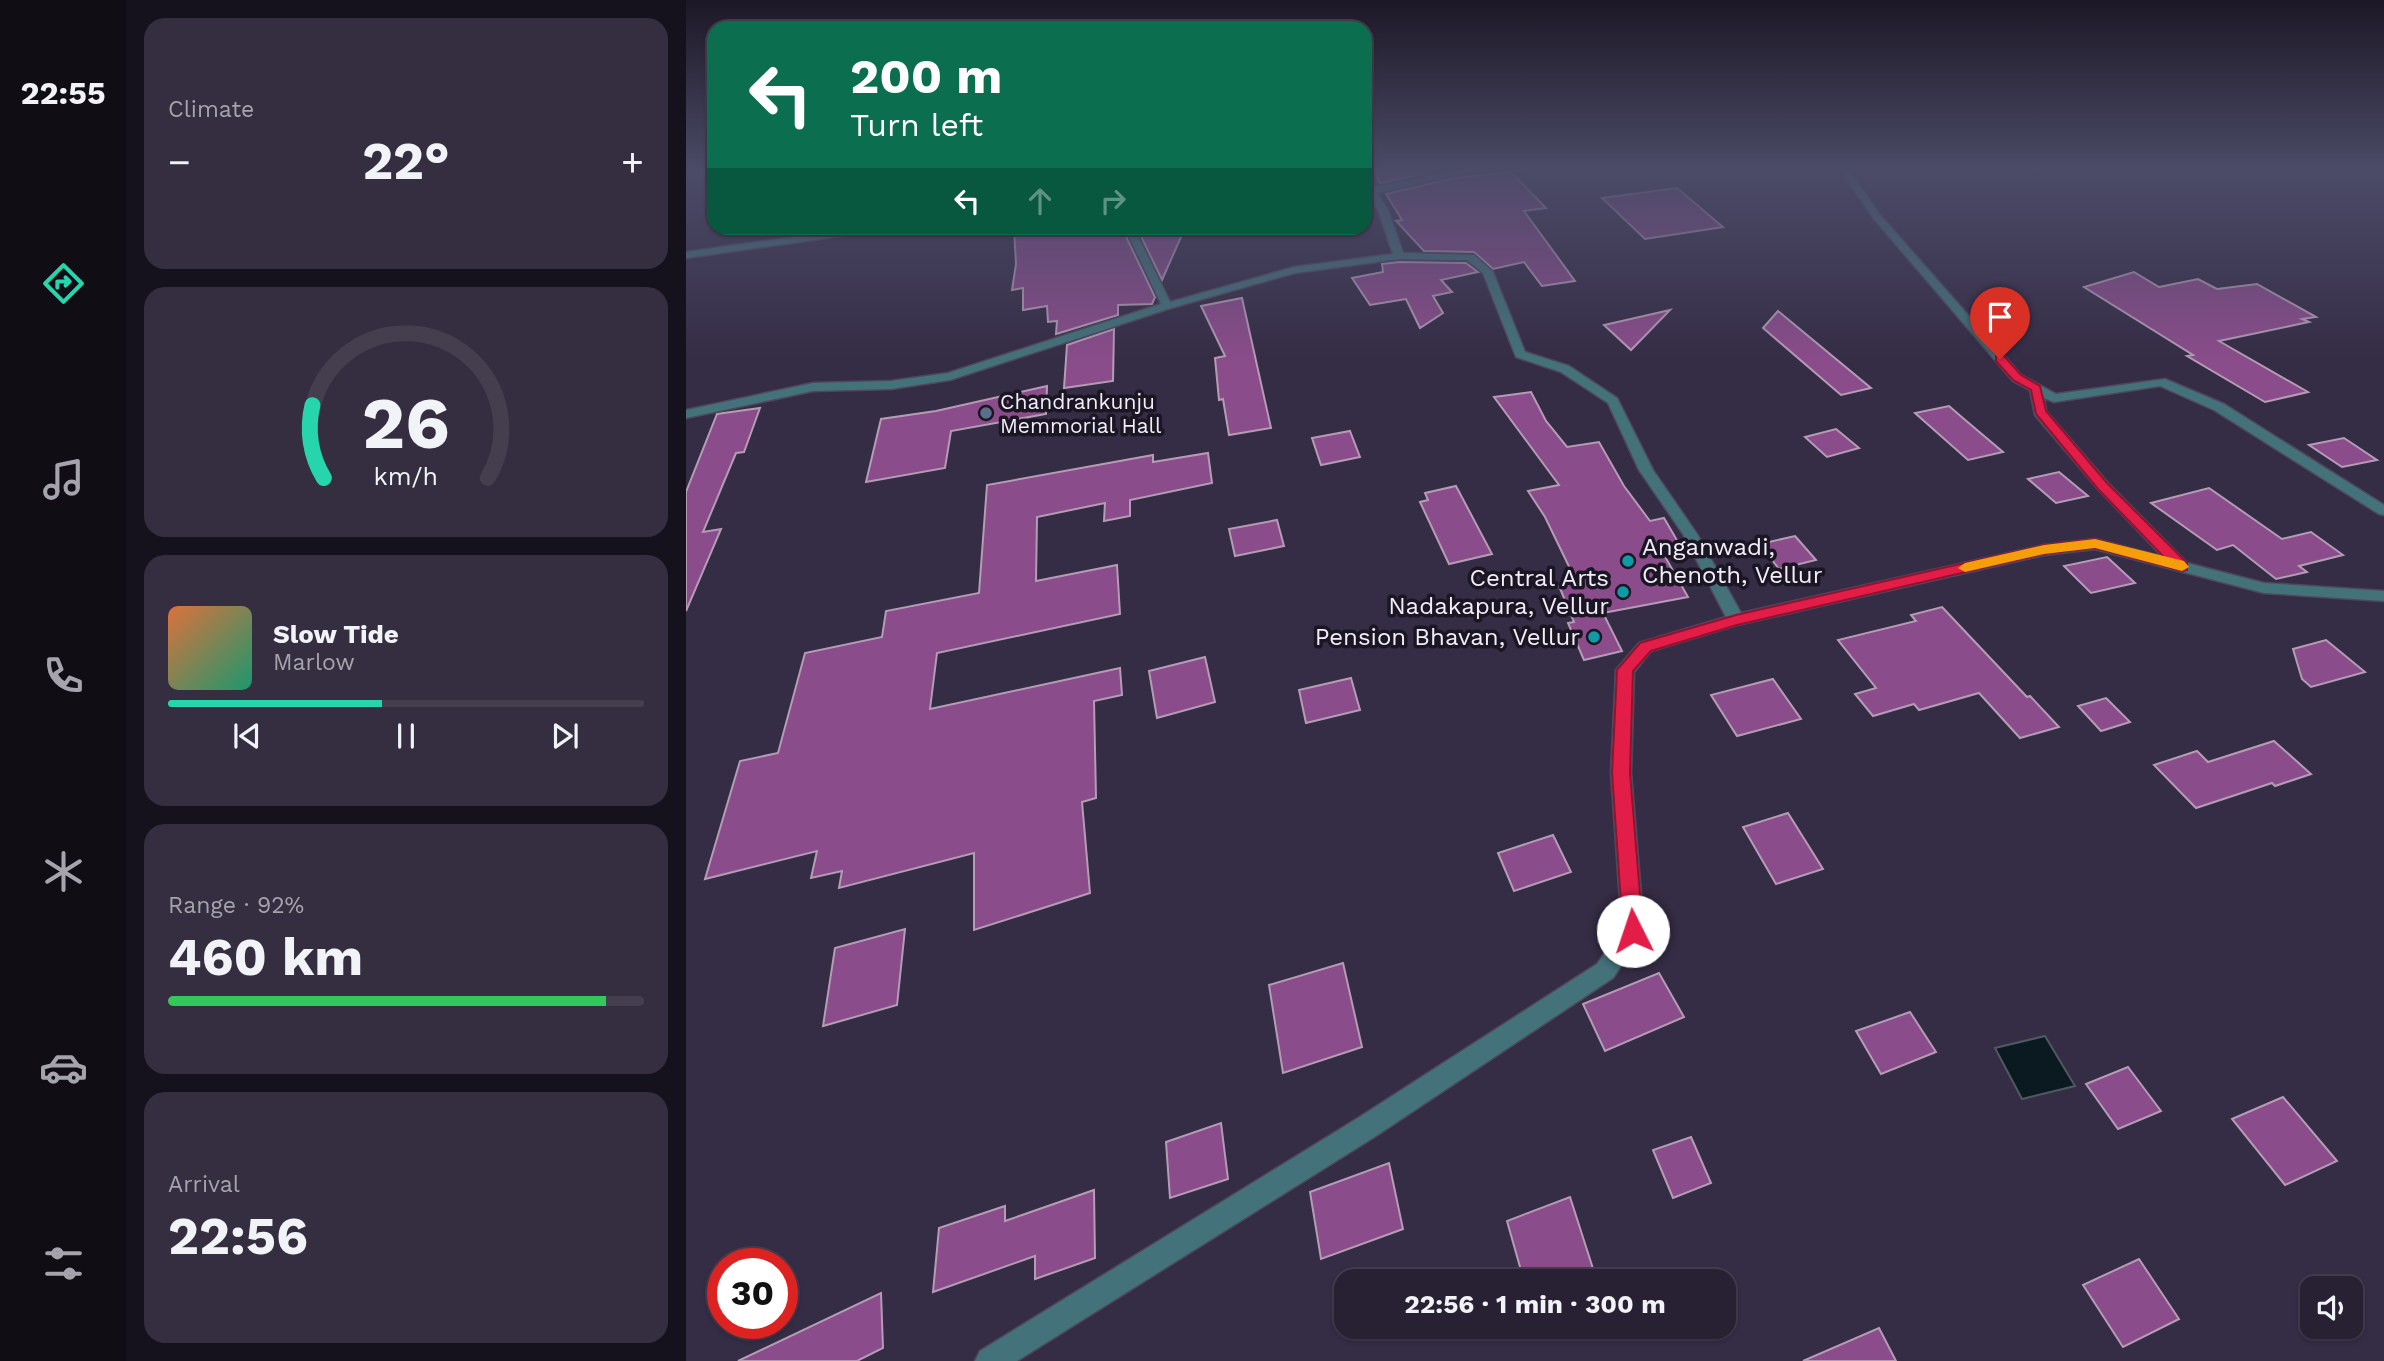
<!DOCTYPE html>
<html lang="en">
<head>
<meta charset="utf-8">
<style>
	body { margin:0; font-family:"Work Sans",sans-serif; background:#342e40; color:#f1f3f6; height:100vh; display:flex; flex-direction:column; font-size:26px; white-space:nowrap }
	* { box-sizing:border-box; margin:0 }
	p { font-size:23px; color:#a5a3ac }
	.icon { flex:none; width:38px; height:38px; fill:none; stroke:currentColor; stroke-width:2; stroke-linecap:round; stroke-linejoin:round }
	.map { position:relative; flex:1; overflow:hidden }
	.panel { display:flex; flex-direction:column; gap:18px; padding:18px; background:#16121d; width:560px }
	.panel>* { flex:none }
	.hud { position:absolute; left:21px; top:21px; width:665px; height:214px; border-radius:21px; box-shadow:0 2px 5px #0004,0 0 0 2px #443e4f; background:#0b6e4f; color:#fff; overflow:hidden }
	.controls { position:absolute; left:1614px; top:1276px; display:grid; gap:14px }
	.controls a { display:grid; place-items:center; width:63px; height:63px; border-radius:14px; background:#282134; box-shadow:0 2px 5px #0004,0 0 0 2px #443e4f; font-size:35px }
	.speed { position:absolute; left:21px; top:1248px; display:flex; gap:14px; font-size:35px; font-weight:700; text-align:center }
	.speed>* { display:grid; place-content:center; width:91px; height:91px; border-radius:50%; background:#282134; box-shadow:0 2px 5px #0004,0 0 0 2px #443e4f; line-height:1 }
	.speed .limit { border:10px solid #d22; background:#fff; color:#111 }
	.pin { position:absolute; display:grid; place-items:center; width:60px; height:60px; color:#fff; margin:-72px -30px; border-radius:50% 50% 50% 0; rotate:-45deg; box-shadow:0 0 7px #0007 }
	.pin .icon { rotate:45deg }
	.me { position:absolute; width:77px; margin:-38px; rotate:356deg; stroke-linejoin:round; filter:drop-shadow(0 0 5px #0008) }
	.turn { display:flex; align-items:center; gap:24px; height:147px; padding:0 28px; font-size:32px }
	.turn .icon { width:91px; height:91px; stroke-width:2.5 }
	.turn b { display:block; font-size:49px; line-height:60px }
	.lanes { display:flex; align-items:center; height:66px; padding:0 28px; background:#0003; justify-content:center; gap:35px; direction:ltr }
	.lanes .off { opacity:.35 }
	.big { font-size:52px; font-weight:700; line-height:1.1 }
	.panel .tile { flex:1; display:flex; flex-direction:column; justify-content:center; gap:10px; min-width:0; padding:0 24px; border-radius:21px; background:#342e40 }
	.panel .dial { align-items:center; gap:0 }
	.dial svg { height:182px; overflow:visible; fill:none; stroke:#443e4f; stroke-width:7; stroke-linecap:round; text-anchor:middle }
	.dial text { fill:#f1f3f6; stroke:none }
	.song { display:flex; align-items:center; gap:21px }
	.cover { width:84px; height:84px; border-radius:10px; background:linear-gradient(135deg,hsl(20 70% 55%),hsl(160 70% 35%)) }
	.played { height:7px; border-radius:4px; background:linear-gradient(90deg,#27d5ad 45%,#443e4f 45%) }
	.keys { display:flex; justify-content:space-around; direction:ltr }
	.heat { display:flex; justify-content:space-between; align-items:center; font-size:38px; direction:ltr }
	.charge { height:10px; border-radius:5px; background:linear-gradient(90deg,#34c759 92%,#443e4f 0) }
	.trip { position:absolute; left:648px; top:1269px; width:402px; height:70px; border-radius:21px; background:#282134; box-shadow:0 2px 5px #0004,0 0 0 2px #443e4f; font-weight:700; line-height:70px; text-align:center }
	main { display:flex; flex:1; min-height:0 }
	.tab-bar { display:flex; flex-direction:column; width:126px; justify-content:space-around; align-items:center; background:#100d15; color:#a5a3ac }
	.tab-bar .icon { width:49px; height:49px }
	.tab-bar .on { color:#27d5ad }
	.tab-bar b { font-size:32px; color:#f1f3f6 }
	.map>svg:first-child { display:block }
	.water { fill:#0b1a20; stroke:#505962; stroke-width:2 }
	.building { fill:#8a4c8a; stroke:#b59cb5; stroke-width:2 }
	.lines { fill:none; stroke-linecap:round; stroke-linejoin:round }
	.minor-casing { stroke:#4f475e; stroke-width:3 }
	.minor { fill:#43727a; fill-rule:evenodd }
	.route { fill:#e11d48; stroke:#92132f; stroke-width:2 }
	.slow { fill:#f59e0b }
	.service-dot { fill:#5c6f8a; stroke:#1b1722; stroke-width:2.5 }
	.culture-dot { fill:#0f9aa8; stroke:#1b1722; stroke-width:2.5 }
	.labels { text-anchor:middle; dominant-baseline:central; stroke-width:7; stroke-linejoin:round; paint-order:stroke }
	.far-poi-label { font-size:21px; fill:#f1ebfb; stroke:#1b1722; text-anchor:start }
	.poi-label { font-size:24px; fill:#f1ebfb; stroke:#1b1722; text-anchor:end }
</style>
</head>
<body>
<main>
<nav class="tab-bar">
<b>22:55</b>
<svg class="icon on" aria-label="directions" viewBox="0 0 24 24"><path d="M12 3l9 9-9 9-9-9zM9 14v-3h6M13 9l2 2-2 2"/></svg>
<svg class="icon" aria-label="music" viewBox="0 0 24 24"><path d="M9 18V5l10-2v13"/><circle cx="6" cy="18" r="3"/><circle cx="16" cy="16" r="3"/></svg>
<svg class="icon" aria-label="phone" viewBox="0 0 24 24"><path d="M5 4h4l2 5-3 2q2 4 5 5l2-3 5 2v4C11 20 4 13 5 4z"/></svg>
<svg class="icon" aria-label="climate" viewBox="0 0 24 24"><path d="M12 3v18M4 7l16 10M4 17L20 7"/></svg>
<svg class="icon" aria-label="car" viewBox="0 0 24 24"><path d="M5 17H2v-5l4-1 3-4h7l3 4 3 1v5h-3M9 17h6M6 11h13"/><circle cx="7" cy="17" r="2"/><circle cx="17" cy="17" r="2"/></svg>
<svg class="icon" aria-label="filters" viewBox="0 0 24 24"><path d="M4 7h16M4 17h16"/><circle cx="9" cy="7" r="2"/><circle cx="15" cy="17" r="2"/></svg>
</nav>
<section class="panel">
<div class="tile"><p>Climate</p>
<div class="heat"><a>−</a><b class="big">22°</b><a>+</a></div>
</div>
<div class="tile dial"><svg viewBox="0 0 100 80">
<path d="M14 69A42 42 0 1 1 86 69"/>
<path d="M14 69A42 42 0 0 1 9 37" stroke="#27d5ad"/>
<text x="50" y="56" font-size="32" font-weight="700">26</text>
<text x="50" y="72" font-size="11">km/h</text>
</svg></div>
<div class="tile">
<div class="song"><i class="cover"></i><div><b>Slow Tide</b><p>Marlow</p></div></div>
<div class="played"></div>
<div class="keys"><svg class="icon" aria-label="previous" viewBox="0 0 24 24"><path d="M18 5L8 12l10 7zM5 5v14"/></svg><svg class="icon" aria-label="pause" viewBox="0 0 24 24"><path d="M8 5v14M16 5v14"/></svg><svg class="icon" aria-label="next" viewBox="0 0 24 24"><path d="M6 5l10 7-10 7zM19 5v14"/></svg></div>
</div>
<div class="tile"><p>Range · 92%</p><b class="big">460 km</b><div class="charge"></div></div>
<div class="tile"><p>Arrival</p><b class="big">22:56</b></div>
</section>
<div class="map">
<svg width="1698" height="1361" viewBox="0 0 1698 1361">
	<rect width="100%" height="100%" fill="#352c45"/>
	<polygon class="water" points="1359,1036 1389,1086 1336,1099 1309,1048"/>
	<g class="building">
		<polygon points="688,171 736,171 738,174 694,183"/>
		<polygon points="825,172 860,208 838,211 889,281 856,286 838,262 807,269 788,252 738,251 710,221 716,220 700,194 769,178"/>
		<polygon points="991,188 1037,227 959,239 916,198"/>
		<polygon points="328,228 436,228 469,297 466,304 432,305 432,315 370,334 371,321 362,322 361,306 337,310 337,288 326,290 330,264"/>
		<polygon points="451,228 499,228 476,280"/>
		<polygon points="713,262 780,263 792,272 755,280 766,292 747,296 757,313 734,328 720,299 684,305 666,278 697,272 696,264"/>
		<polygon points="1448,272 1473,287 1512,279 1531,289 1571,284 1630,317 1616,319 1623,322 1533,341 1622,392 1579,402 1501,356 1507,355 1398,287"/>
		<polygon points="556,298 585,428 543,435 537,399 533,400 529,358 539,356 515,306"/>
		<polygon points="984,310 945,350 918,325"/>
		<polygon points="1092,311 1185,388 1155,395 1077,328"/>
		<polygon points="428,329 427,381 378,388 381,345"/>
		<polygon points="361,386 360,414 265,431 259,468 180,482 195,419 250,411"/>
		<polygon points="845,392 860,421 881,447 913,442 938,486 964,521 978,518 992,542 973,546 1002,597 917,613 936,651 898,660 882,623 888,622 873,586 891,583 859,517 842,491 873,485 808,397"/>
		<polygon points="1263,406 1278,419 1317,452 1282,460 1229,413"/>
		<polygon points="74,408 58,452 50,453 17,532 35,529 0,611 0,492 31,414"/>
		<polygon points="1150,429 1173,448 1141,457 1119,437"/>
		<polygon points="664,431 674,457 635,465 626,438"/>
		<polygon points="1658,438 1691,460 1656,467 1623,445"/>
		<polygon points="522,453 526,483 444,500 444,516 418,521 419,503 351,517 350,581 431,565 434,614 251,653 244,709 434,668 436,695 408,701 410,798 396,802 404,893 288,930 288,853 153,888 156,871 125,878 131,851 19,879 54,761 92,753 119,653 196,637 200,611 293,593 301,485 467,455 467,462"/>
		<polygon points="1373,472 1402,496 1370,503 1342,479"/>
		<polygon points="770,486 806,554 763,564 734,502 742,500 739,493"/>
		<polygon points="1523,488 1596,539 1625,532 1657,555 1613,566 1621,572 1590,579 1547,545 1531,550 1465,503"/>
		<polygon points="591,520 598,546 549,556 543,529"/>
		<polygon points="1109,536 1130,560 1093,569 1074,544"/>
		<polygon points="1421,557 1449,583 1405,593 1378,566"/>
		<polygon points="1256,607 1341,697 1344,696 1373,727 1334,738 1293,693 1233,710 1228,704 1187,716 1169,694 1190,688 1152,640 1230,621 1225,615"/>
		<polygon points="1640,640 1679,672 1625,687 1616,679 1607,649"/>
		<polygon points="519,657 529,702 471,718 463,671"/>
		<polygon points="665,678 674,710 620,723 613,690"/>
		<polygon points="1087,679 1115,719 1051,736 1025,695"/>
		<polygon points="1420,698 1444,722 1415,731 1392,706"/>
		<polygon points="1588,741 1625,774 1589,786 1586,783 1510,808 1468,765 1511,751 1522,762"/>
		<polygon points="1102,813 1137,869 1090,884 1057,827"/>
		<polygon points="867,835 885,872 828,891 812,853"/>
		<polygon points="219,929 211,1005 137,1026 149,948"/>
		<polygon points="657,963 676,1047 597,1073 583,985"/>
		<polygon points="973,973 998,1017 919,1051 897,1004"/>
		<polygon points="1224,1012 1250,1052 1195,1074 1170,1031"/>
		<polygon points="1442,1067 1475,1111 1432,1129 1400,1084"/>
		<polygon points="1597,1097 1651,1161 1599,1185 1546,1119"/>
		<polygon points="535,1123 542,1179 484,1198 480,1142"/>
		<polygon points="1005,1137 1025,1183 987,1198 967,1150"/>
		<polygon points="703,1163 717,1229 635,1259 624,1192"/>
		<polygon points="408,1190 409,1258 349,1279 349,1256 247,1292 253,1228 319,1206 319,1221"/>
		<polygon points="884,1197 911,1281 838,1281 821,1221"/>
		<polygon points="1453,1259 1493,1319 1437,1347 1397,1285"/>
		<polygon points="195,1293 197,1348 171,1361 52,1361"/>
		<polygon points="1193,1328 1210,1361 1117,1361"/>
	</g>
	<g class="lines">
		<g class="minor-casing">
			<g id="minor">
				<polygon points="769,171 788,171 691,193 702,210 717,253 788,255 807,272 839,352 883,366 931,398 967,470 1011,534 1055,613 1358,545 1409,539 1477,557 1412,489 1349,415 1344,390 1327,381 1188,219 1155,171 1164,171 1194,215 1335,375 1370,394 1479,379 1538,404 1698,505 1698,515 1693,514 1528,410 1474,386 1368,402 1358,398 1360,411 1422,483 1501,563 1578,583 1698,591 1698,601 1578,593 1409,549 1358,555 1051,625 965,651 948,672 945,773 958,931 927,978 690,1136 331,1361 289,1361 294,1351 672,1118 911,964 936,929 925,773 930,670 953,643 1040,617 997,534 953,470 922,403 875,372 830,357 797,273 781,260 713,259 609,273 485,308 264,380 205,389 127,391 0,418 0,410 127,383 205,381 262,373 475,304 439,228 448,228 484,302 608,267 707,254 692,210 682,194 679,195 679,189"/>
				<polygon points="172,228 194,228 189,231 0,258 0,252"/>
			</g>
		</g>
		<use href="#minor" class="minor"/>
	</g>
	<linearGradient id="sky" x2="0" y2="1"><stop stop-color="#1d1826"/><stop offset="0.47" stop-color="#4b4b68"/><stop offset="1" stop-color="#4b4b68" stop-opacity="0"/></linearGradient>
	<rect width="1698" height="362" fill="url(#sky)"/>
	<polygon class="route" points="1310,356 1318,356 1335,375 1354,386 1360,411 1421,483 1501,563 1501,570 1496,571 1409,548 1358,554 1051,625 965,651 947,671 944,773 957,931 954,937 947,940 940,937 937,931 926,773 931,670 954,643 1050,615 1358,545 1409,539 1479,558 1412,489 1350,414 1345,390 1327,380 1310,361"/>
	<polygon class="slow" points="1409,539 1498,561 1503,567 1496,571 1409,548 1358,554 1279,572 1272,568 1279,563 1358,545"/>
	<circle class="service-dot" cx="300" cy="413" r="7"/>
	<g class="culture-dot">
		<circle cx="942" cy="561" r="7"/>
		<circle cx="937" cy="592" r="7"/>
		<circle cx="908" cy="637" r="7"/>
	</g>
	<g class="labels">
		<g class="far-poi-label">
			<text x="314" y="401">Chandrankunju<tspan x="314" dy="24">Memmorial Hall</tspan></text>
		</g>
		<g class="poi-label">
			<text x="956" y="547" text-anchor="start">Anganwadi,<tspan x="956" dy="28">Chenoth, Vellur</tspan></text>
			<text x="923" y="578">Central Arts<tspan x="923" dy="28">Nadakapura, Vellur</tspan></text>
			<text x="894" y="637">Pension Bhavan, Vellur</text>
		</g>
	</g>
</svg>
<div class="controls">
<a><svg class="icon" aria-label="sound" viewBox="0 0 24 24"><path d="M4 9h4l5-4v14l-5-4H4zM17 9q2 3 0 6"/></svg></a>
</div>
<div class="speed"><div class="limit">30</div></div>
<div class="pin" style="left:1314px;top:359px;background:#d93025"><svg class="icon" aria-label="arrive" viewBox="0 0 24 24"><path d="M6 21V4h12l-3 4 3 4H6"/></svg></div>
<svg class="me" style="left:947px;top:931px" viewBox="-20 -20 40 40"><circle r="19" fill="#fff"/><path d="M0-13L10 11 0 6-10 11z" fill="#e11d48"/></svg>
<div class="trip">22:56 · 1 min · 300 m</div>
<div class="hud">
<div class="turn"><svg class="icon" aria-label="left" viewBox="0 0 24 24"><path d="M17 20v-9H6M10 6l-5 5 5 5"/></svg><div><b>200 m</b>Turn left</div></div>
<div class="lanes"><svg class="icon" aria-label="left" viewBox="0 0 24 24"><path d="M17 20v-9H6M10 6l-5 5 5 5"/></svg><svg class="icon off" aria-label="ahead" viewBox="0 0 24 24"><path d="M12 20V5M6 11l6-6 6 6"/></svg><svg class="icon off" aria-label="right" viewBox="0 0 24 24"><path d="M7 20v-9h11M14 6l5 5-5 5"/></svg></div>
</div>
</div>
</main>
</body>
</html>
